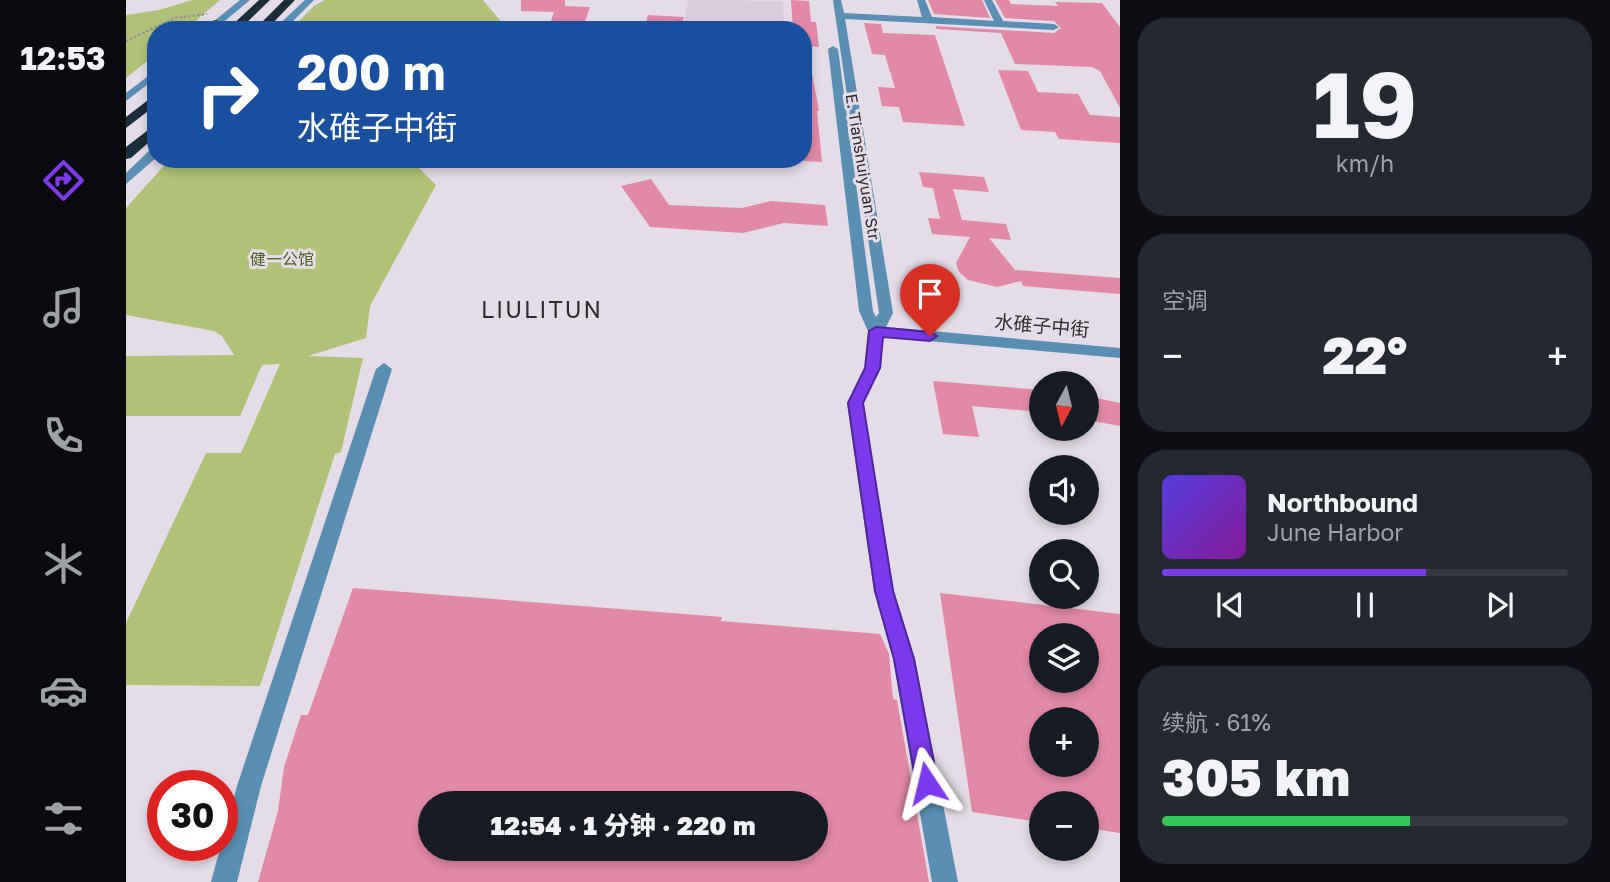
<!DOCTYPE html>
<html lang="zh">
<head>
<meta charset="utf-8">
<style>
	body { margin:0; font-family:"Golos Text","Noto Sans SC",sans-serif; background:#242831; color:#f1f3f6; height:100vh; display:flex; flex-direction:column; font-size:26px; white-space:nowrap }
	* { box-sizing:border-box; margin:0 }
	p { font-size:23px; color:#9ea1a6 }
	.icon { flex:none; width:38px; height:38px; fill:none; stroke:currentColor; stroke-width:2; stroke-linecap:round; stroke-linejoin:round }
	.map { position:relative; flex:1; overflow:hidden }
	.side { display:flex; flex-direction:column; gap:18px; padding:18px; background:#0d0f14; width:490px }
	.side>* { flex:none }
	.hud { position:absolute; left:21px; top:21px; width:665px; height:147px; border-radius:28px; box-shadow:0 4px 10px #0003; background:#1a4fa0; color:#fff; overflow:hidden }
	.needle { width:46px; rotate:187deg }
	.tools { position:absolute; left:903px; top:371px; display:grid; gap:14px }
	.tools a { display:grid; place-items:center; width:70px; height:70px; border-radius:50%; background:#171b24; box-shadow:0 4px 10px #0003; font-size:35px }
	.speed { position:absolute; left:21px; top:770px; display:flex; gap:14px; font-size:35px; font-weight:700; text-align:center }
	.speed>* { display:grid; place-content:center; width:91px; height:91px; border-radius:50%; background:#171b24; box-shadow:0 4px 10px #0003; line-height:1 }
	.speed .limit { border:10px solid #d22; background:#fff; color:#111 }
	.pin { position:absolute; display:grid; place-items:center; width:60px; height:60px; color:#fff; margin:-72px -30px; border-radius:50% 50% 50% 0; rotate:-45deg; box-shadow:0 0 7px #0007 }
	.pin .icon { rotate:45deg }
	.me { position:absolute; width:77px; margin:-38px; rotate:350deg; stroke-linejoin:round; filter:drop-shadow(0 0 5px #0008) }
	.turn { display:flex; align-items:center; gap:24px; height:147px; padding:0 35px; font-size:32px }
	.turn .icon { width:91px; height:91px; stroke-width:2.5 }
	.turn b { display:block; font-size:49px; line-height:60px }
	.big { font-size:52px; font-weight:800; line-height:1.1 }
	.side .tile { flex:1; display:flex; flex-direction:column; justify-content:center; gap:10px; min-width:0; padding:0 24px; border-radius:28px; background:#242831 }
	.side .dial { align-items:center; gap:0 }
	.dial b { font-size:91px; line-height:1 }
	.song { display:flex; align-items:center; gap:21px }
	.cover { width:84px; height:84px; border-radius:10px; background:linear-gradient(135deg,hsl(250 70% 55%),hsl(290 70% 35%)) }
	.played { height:7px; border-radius:4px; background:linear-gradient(90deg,#7c3aed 65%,#363941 65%) }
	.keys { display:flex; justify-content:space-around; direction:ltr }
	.heat { display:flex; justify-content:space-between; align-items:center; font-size:38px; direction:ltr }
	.charge { height:10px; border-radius:5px; background:linear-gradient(90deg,#34c759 61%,#363941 0) }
	.trip { position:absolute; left:292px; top:791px; width:410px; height:70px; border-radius:35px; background:#171b24; box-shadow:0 4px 10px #0003; font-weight:800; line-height:70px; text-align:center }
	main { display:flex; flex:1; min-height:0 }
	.tabs { display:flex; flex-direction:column; width:126px; justify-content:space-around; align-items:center; background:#090b0e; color:#9ea1a6 }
	.tabs .icon { width:49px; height:49px }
	.tabs .on { color:#7c3aed }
	.tabs b { font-size:32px; color:#f1f3f6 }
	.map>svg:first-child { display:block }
	.built { fill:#dacedd }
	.green { fill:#b1c278 }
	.building { fill:#e289a7; fill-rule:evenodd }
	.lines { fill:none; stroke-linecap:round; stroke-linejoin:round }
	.path { stroke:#969097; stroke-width:2; stroke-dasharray:2.5 2; stroke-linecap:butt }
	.minor { fill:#5a8fb3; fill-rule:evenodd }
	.highway { fill:#1a2e3b; fill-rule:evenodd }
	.route { fill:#7c3aed; stroke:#51269a; stroke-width:2 }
	.labels { text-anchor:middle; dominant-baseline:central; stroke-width:6; stroke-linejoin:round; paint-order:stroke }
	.far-street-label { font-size:16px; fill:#2f2c30; stroke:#e4dce6 }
	.far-park-label { font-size:16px; fill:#525e21; stroke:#e4dce6 }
	.street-label { font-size:19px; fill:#2f2c30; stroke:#e4dce6 }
	.quarter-label { font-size:23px; letter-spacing:2px; fill:#2f2c30; stroke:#e4dce6 }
</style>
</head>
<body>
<main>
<nav class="tabs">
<b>12:53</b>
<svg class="icon on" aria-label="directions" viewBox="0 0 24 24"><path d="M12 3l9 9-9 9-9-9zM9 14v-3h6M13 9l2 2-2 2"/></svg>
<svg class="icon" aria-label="music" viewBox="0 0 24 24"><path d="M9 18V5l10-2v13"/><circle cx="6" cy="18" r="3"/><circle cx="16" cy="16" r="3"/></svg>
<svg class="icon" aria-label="phone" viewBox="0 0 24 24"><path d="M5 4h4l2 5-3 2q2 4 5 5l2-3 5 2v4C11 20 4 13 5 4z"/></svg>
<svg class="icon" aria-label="climate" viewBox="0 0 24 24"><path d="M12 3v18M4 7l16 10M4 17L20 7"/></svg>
<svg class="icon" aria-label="car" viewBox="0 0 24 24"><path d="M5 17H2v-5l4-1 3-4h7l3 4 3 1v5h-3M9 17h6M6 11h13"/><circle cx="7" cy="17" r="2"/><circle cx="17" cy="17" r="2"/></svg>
<svg class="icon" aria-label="filters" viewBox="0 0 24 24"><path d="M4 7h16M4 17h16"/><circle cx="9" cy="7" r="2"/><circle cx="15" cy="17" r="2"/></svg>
</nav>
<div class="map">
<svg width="994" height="882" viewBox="0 0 994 882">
	<rect width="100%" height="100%" fill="#e4dce6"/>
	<polygon class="built" points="562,0 657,1 658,30 557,30"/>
	<g class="green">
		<polygon points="66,0 94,0 59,30 30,30 30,54 0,78 0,15 33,10"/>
		<polygon points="199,0 357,0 382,30 164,30 188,6"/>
		<polygon points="44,159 290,159 292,167 310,185 244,306 240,338 182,356 237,358 215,452 209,454 134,686 0,685 0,623 80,453 115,453 154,364 136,365 114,416 0,416 0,356 108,355 96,336 88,331 0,315 0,208"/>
	</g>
	<g class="building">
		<polygon points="395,0 439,0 439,6 464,7 456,30 422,30 428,12 395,11"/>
		<polygon points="665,0 683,1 685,22 690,22 693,47 677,46 677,30 667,30"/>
		<polygon points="802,0 856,0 864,18 808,14"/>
		<polygon points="869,0 883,0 885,4 932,6 929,2 976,3 994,27 994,108 974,71 966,67 889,64 875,33 811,29 809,26 928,33 935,28 928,21 879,18"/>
		<polygon points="522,15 558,17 555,30 518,28"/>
		<polygon points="738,23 755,24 757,33 809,35 839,126 777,122 773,107 756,106 752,87 769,88 759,55 746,54"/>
		<polygon points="677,62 684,62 693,111 691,111 696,162 677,161"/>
		<polygon points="872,70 902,71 912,92 952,94 964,115 994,117 994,143 933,139 929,132 895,130"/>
		<polygon points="793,172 858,177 863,192 827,189 836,220 880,224 885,240 863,238 889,270 994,278 994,294 897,286 895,281 871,287 842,280 833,272 830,263 844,237 806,234 802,218 814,219 807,188 797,187"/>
		<polygon points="525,179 543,205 616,208 645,201 699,205 702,226 658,223 617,233 524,227 495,186"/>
		<polygon points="807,381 915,390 915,412 846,406 853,437 817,434"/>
		<polygon points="961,396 994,403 994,426 961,420"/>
		<path d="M227,588L596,617L595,621L754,634L763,654L767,699L771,700L803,882H132L152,811L158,767L175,715H182ZM304,803H690V849H300L304,824Z"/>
		<path d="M814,593L994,614V833L961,828V803H915V822L846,812ZM915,635H961V681H915ZM915,719H961V765H915Z"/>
	</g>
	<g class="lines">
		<polyline class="path" points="0,41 49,18 81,14"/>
		<g class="minor">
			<polygon points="114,0 124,0 88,30 77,30"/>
			<polygon points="179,0 188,0 158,30 147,30"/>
			<polygon points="707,0 715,0 718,13 796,17 791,0 799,0 806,17 868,21 858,0 866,0 877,21 928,24 933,27 928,30 719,19 767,313 760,327 994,348 994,358 757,337 755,368 737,403 768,591 789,659 832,882 806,882 767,659 748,591 721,403 739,368 742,331 733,311 702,49 707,46 712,49 747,311 750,317 753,313"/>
			<polygon points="30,70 30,78 0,101 0,93"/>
			<polygon points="26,148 30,148 30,158 0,184 0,173"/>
			<polygon points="258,363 266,369 135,786 111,882 85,882 111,786 250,369"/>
		</g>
		<g class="highway">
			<polygon points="133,0 144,0 113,30 101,30"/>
			<polygon points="158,0 169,0 140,30 128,30"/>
			<polygon points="90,20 96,23 92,30 80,30 86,21"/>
			<polygon points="30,94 30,105 0,128 0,117"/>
			<polygon points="30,124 30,136 5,158 0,159 0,147"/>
		</g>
	</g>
	<polygon class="route" points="750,327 804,332 811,336 804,341 757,337 754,368 737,403 767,591 788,659 812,783 809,791 801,794 793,791 790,783 768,659 749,591 722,403 739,368 743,331"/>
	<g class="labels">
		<g class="far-street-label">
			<text transform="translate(737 167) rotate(81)">E. Tianshuiyuan Str</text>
		</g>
		<g class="far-park-label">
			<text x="156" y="259">健一公馆</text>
		</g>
		<g class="street-label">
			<text transform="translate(916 325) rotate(5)">水碓子中街</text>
		</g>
		<g class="quarter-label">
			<text x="416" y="309">LIULITUN</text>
		</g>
	</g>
</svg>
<div class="tools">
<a><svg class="needle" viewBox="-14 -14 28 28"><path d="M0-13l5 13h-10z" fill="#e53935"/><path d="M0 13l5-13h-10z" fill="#9ea1a6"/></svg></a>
<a><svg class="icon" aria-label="sound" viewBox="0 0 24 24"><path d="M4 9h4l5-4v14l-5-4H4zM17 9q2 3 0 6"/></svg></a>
<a><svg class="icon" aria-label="search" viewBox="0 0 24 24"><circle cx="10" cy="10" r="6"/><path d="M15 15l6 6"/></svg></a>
<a><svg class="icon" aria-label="layers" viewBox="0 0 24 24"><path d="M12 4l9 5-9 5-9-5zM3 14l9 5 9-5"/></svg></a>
<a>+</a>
<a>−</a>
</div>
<div class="speed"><div class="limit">30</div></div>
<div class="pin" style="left:804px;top:336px;background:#d93025"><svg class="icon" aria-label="arrive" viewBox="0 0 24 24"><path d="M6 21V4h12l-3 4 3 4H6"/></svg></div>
<svg class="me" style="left:801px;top:783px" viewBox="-20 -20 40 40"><path d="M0-17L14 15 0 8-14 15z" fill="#7c3aed" stroke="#fff" stroke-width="4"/></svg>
<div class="trip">12:54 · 1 分钟 · 220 m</div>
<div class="hud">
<div class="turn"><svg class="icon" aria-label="right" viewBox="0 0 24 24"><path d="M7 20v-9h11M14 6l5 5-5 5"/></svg><div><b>200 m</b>水碓子中街</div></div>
</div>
</div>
<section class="side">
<div class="tile dial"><b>19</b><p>km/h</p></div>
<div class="tile"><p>空调</p>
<div class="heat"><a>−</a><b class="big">22°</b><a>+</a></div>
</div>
<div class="tile">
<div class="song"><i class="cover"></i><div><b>Northbound</b><p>June Harbor</p></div></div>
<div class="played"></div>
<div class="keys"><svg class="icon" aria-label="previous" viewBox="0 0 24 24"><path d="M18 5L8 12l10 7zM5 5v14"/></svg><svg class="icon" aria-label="pause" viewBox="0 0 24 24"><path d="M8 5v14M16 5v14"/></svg><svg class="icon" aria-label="next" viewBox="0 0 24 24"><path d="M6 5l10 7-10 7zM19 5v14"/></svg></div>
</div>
<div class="tile"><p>续航 · 61%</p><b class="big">305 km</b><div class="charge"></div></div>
</section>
</main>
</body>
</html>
